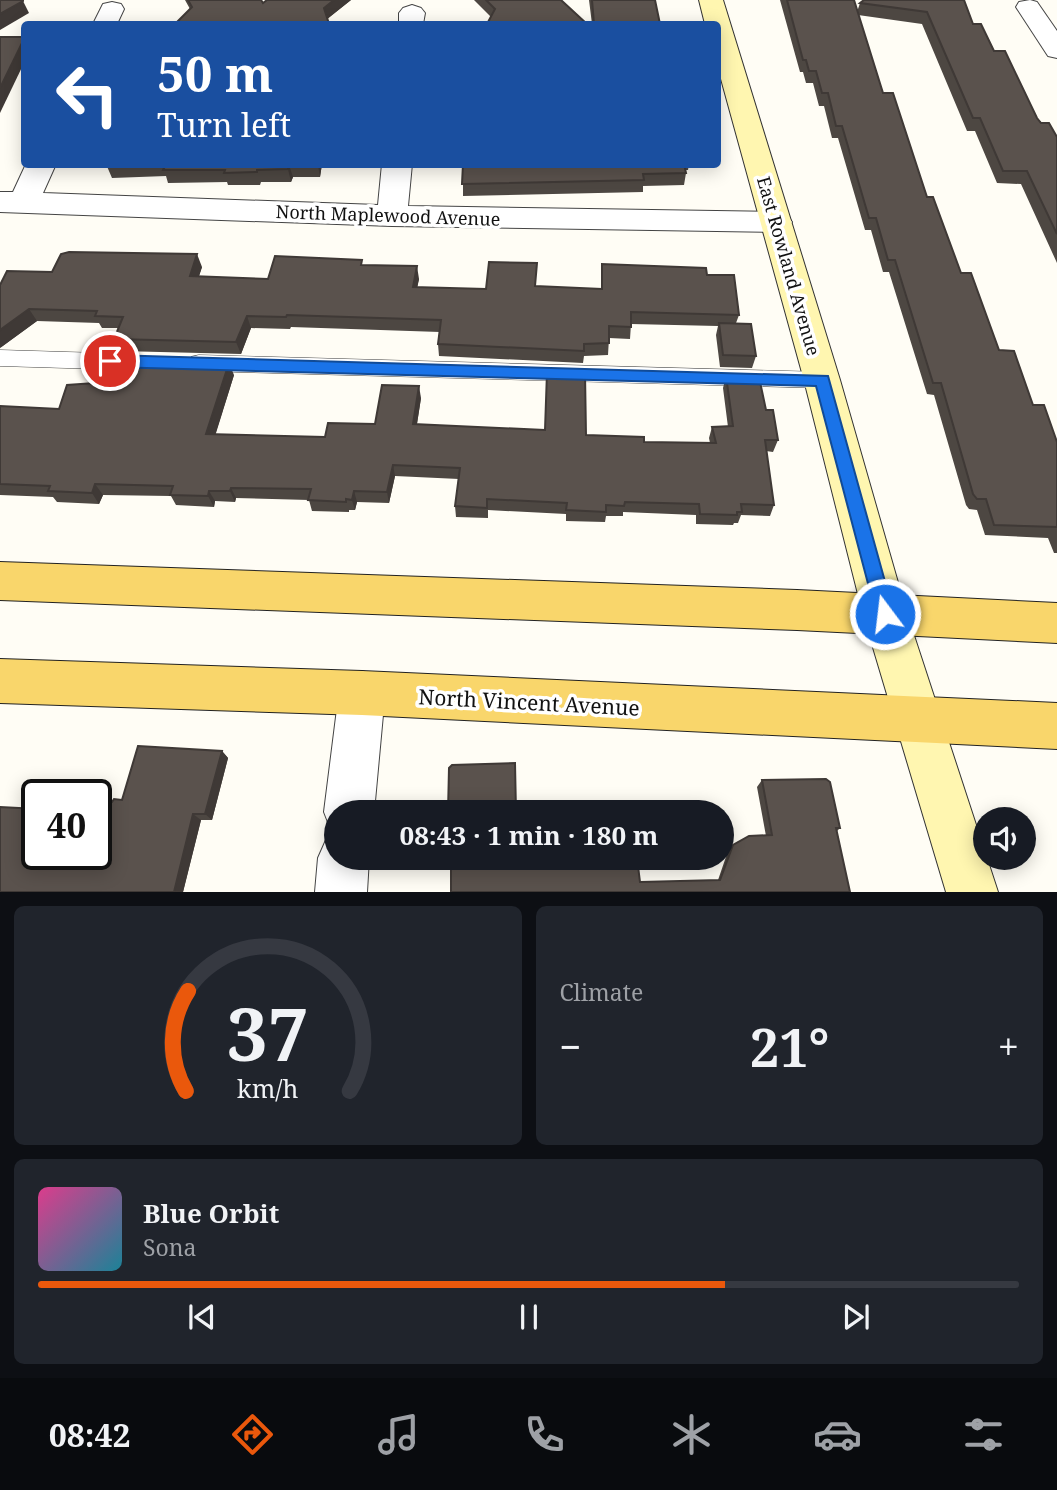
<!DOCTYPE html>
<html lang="en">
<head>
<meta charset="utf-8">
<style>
	body { margin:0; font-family:"Noto Serif",serif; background:#20242c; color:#f1f3f6; height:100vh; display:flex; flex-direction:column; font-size:26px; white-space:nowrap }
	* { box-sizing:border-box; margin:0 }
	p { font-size:23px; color:#9ea1a6 }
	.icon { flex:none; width:38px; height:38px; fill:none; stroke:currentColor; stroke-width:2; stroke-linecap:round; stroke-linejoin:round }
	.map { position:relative; height:892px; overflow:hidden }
	.panel { display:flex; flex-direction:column; gap:14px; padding:14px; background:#0d0f14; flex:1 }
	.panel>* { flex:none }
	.hud { position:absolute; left:21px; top:21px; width:700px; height:147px; border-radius:7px; box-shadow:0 4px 18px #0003; background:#1a4fa0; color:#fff; overflow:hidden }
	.buttons { position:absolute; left:973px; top:807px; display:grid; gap:14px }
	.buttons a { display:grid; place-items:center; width:63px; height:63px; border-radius:50%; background:#171b24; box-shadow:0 4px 18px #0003; font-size:35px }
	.speed { position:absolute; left:21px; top:779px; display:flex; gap:14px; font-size:35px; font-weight:700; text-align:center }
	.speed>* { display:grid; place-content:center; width:91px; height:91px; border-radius:50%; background:#171b24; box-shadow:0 4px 18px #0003; line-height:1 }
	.speed .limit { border:4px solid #111; border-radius:10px; background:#fff; color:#111 }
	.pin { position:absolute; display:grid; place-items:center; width:60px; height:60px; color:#fff; margin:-30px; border:4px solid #fff; border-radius:50%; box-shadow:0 2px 7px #0007 }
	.me { position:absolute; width:77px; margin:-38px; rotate:345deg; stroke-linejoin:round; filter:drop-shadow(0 0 5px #0008) }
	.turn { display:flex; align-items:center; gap:24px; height:147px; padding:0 21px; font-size:32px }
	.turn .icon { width:91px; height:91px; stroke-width:2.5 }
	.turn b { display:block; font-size:49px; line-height:60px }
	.big { font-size:52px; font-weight:700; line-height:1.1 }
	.panel .card { flex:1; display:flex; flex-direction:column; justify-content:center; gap:10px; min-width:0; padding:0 24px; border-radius:10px; background:#20242c }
	.panel .dial { align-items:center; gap:0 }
	.dial svg { height:182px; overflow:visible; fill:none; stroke:#363941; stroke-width:7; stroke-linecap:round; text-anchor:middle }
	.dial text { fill:#f1f3f6; stroke:none }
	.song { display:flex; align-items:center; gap:21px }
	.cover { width:84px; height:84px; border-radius:10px; background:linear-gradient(135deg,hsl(330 70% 55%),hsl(190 70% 35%)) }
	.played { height:7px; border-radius:4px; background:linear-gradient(90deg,#ea580c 70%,#363941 70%) }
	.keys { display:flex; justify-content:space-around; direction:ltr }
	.heat { display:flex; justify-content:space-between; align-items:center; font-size:38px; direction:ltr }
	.panel .tiles { flex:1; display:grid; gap:14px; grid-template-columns:1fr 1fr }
	.card:last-child { grid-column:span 2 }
	.trip { position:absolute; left:324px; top:800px; width:410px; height:70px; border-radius:35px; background:#171b24; box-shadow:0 4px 18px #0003; font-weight:700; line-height:70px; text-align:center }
	.tabs { display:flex; height:112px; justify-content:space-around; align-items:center; background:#090b0e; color:#9ea1a6 }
	.tabs .icon { width:49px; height:49px }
	.tabs .on { color:#ea580c }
	.tabs b { font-size:32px; color:#f1f3f6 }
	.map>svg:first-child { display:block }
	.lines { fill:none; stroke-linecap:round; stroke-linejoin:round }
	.lane-casing { stroke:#444; stroke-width:1 }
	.street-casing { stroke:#444; stroke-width:2 }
	.secondary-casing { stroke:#333; stroke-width:2 }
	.primary-casing { stroke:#222; stroke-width:2 }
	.lane { fill:#fff; fill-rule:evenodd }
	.street { fill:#fff; fill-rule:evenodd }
	.secondary { fill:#fff6b0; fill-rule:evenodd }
	.primary { fill:#f9d66b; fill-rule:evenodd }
	.wall { fill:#4d4742 }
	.shaded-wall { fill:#3f3936 }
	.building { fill:#5a524d; stroke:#3f3936; stroke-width:2 }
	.route { fill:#1a73e8; stroke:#114b97; stroke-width:2 }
	.labels { text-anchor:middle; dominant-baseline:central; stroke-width:7; stroke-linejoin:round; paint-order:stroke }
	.street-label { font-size:18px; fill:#111; stroke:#fff }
	.near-street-label { font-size:21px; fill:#111; stroke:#fff }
</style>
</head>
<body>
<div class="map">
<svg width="1057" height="892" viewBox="0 0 1057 892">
	<rect width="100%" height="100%" fill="#fffdf5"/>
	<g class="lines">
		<g class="lane-casing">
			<g id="lane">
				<polygon points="0,350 133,354 140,356 144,362 140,368 133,370 0,366"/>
				<polygon points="199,355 822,372 830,374 833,380 830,386 822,388 199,371 191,369 188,363 191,357"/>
			</g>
		</g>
		<g class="street-casing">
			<g id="street">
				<polygon points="1030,0 1037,2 1057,31 1057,58 1048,56 1016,7 1019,2"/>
				<polygon points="112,2 121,4 124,9 117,24 93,24 103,4"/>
				<polygon points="412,5 421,8 425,13 423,24 399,24 399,13 403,8"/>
				<polygon points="26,164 56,164 43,193 378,205 382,164 412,164 408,206 776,212 787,215 792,222 787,229 776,232 392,226 0,212 0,192 13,192"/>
				<polygon points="362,671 378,677 385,693 374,812 336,812 336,832 331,830 324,812 339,693 346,677"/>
				<polygon points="336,836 336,858 369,858 367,892 315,892 318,858 326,840"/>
			</g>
		</g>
		<g class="secondary-casing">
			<polygon id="secondary" points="699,0 723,0 840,380 907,614 998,892 946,892 863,614 804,380 718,68 718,24 705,24"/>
		</g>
		<g class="primary-casing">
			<g id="primary">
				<polygon points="0,562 797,590 1057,603 1057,643 797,630 0,600"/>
				<polygon points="0,659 362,671 1057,703 1057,749 362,715 0,703"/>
			</g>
		</g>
		<use href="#lane" class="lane"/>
		<use href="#street" class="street"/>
		<use href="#secondary" class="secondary"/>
		<use href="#primary" class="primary"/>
	</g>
	<g class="wall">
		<polygon points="185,0 261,0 263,3 351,0 327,19 190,9"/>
		<polygon points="474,0 561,0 491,17"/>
		<polygon points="589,0 655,0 660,24 592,24"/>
		<polygon points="780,0 854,0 857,12 860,3 964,0 973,24 994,51 1037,118 1057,137 1057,263 1021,184 997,183 975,131 967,131 922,24 858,15 883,93 927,197 961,273 999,350 1057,442 1057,553 1054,553 1048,538 985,535 977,510 969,509 966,505 934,395 927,394 889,272 883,272 871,230 865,230 838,138 832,138 824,106 819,106 813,83 806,83 803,72 800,72"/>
		<polygon points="106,164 322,164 320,177 293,177 291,182 261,182 260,185 228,185 227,182 168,183 166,176 112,178"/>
		<polygon points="463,164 689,164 688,170 685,170 686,173 684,185 643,186 643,192 463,196"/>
		<polygon points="602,264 707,275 739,315 736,323 756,356 752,368 720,367 716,335 718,326 631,324 630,339 609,338 608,355 584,356 583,363 439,356 438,344 440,332 291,327 290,329 251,328 241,354 120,351 114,339 118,328 102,328 99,323 37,321 0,348 52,272 202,267 199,276 268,279 363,265 419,279 417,287 486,289 536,286 601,289"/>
		<polygon points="234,375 215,435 325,437 375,424 421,398 417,424 586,435 644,442 710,443 709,438 712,427 728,427 723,388 726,376 766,410 778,440 773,452 766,451 774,505 770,516 741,515 738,523 734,523 733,525 696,524 696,515 623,512 623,516 606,516 605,522 566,521 566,514 488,510 488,518 456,517 455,506 459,479 395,476 389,503 357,502 355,510 349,510 349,512 312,511 309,500 236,498 235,502 215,501 214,507 176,505 171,496 103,495 99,504 57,502 53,497 0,495 0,406 59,409"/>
		<polygon points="222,751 228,758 212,820 201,820 183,892 0,892 37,854 112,802 122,800"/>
		<polygon points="762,780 840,828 837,831 850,892 451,892 561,859 640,882 718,880 728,851 733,845 766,836 757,787"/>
	</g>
	<g class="shaded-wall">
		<polygon points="334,0 351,0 326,20 324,8"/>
		<polygon points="23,1 29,13 0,30 0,14"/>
		<polygon points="24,39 24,63 0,113 0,88"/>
		<polygon points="318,164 322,164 320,177 318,165"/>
		<polygon points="289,165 293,177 291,182 288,169"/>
		<polygon points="197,254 202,267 195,288 190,276"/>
		<polygon points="417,266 419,279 415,299 413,287"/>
		<polygon points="29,309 37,321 0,348 0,330"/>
		<polygon points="247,316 251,328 241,354 236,342"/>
		<polygon points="229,363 234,375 212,446 206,434"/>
		<polygon points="419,386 421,398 415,436 413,424"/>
		<polygon points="393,465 395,476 389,503 387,492"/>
		<polygon points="95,484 103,495 99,504 92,493"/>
		<polygon points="231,488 236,498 235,502 230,491"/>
		<polygon points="209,491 215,501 214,507 208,496"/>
		<polygon points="354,491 357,502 355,510 352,500"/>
		<polygon points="222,751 228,758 212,820 205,814"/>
		<polygon points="193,814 201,820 183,892 174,892"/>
	</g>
	<g class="building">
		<polygon points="0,0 23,0 23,1 0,14"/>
		<polygon points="188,0 261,0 263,3 267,0 334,0 324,8 329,24 175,24 192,7"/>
		<polygon points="486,0 561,0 587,24 487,24 495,9"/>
		<polygon points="592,0 655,0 660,24 594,24"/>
		<polygon points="787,0 854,0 883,93 893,93 927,197 933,197 961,273 971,273 999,350 1014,351 1033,405 1044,405 1057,442 1057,527 994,525 986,499 977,499 973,494 941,383 933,383 895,260 888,260 876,218 869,218 842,126 836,126 828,93 822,93 816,71 809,71 806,60 803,60"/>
		<polygon points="864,0 964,0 973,24 981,24 994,51 1005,51 1037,118 1041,123 1049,123 1057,137 1057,234 1027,171 1003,171 980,118 973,118 927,12 860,3"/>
		<polygon points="0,37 24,37 24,39 0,88"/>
		<polygon points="106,164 144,164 106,165"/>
		<polygon points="166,164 318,164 289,165 288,169 257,170 257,172 224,173 225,170 163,170"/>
		<polygon points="463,164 684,164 686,173 643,174 644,180 462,184"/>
		<polygon points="69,252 197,254 190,276 268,279 275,256 362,260 361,265 417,266 413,287 486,289 489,262 537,263 535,286 602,289 602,264 706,268 707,275 734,275 739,315 631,312 631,327 609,326 609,343 584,344 584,351 438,344 441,320 287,315 286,317 247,316 236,342 114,339 123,317 95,316 97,311 29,309 0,330 0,285 7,271 52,272 61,254"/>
		<polygon points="719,323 751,324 756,356 723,355"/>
		<polygon points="105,360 229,363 206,434 325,437 328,423 375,424 382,385 419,386 413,424 545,430 547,372 585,373 586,435 644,437 644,442 716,443 712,427 733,426 726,376 759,377 766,410 773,410 778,440 765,440 774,505 741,504 742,512 737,512 737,515 700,514 699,504 625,502 624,506 606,505 606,512 566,510 567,503 487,499 487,508 455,506 460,468 393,465 387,492 354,491 352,500 346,499 346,502 308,500 311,489 231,488 230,491 209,491 208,496 170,495 173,486 95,484 92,493 48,491 50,486 0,484 0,406 59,409 67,385 95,383"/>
		<polygon points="138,746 222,751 205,814 193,814 174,892 0,892 0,807 37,809 37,854 96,854 96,801 112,802 114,799 122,800"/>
		<polygon points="515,763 516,812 448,812 449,768 452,765"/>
		<polygon points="826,779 830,782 840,828 836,828 850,892 451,892 451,858 561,858 561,859 637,858 640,882 720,880 733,845 749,836 772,835 762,780"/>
	</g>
	<polygon class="route" points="110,355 828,376 894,614 892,620 885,623 879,620 876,614 816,386 110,367 102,361"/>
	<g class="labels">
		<g class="street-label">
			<text transform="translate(388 215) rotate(2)">North Maplewood Avenue</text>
			<text transform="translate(789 266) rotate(74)">East Rowland Avenue</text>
		</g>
		<g class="near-street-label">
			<text transform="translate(529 702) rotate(3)">North Vincent Avenue</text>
		</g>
	</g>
</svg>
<div class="buttons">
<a><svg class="icon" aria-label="sound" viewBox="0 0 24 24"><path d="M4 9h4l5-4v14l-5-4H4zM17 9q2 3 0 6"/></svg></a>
</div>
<div class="speed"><div class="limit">40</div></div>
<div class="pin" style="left:110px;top:361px;background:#d93025"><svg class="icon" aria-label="arrive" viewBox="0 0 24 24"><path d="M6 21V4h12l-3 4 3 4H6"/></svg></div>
<svg class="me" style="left:885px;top:614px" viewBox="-20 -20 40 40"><circle r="17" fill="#1a73e8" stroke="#fff" stroke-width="3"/><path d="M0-11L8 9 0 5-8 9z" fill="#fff"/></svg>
<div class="trip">08:43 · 1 min · 180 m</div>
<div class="hud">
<div class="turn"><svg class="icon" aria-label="left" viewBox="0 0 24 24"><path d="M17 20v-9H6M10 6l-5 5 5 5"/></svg><div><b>50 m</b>Turn left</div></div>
</div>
</div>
<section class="panel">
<div class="tiles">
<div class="card dial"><svg viewBox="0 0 100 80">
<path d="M14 69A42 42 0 1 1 86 69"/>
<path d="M14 69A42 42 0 0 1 15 25" stroke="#ea580c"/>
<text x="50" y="56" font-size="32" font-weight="700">37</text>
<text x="50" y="72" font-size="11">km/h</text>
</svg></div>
<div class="card"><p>Climate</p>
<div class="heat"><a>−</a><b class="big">21°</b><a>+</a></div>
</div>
<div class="card">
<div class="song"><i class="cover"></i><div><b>Blue Orbit</b><p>Sona</p></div></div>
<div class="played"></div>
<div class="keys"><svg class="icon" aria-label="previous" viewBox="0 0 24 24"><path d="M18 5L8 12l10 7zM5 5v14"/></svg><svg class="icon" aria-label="pause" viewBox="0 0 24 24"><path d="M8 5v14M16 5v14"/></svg><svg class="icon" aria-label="next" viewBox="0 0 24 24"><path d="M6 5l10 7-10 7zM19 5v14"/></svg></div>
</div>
</div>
</section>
<nav class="tabs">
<b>08:42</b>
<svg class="icon on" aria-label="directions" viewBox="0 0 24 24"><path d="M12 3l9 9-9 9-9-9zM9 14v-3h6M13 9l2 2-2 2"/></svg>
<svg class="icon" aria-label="music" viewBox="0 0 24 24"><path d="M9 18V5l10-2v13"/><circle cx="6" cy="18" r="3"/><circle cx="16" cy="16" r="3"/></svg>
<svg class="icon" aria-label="phone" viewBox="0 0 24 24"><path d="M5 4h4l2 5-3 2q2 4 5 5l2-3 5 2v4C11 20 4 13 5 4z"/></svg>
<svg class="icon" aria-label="climate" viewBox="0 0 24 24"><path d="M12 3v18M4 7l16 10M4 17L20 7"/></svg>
<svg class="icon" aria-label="car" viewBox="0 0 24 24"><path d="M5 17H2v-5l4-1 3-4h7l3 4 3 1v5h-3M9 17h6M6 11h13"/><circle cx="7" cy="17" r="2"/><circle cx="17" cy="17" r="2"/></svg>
<svg class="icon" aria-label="filters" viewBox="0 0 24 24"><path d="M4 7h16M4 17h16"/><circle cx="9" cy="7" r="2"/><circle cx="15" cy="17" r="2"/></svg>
</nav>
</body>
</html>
